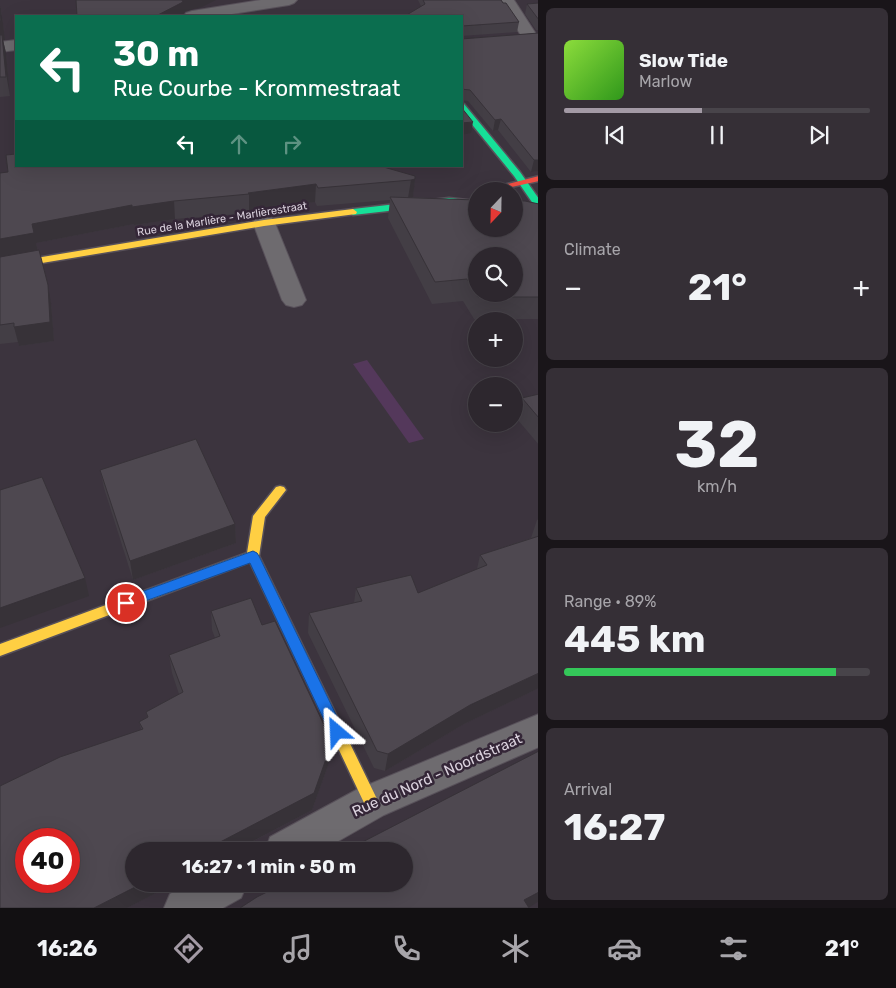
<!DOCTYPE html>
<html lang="en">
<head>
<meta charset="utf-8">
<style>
	body { margin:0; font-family:Rubik,sans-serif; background:#352f36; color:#f1f3f6; height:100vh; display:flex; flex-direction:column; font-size:19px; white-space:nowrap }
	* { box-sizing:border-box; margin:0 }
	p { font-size:16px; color:#a7a5aa }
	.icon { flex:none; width:28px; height:28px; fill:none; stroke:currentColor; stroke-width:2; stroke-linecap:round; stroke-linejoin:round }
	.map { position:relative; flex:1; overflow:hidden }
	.details { display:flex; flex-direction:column; gap:8px; padding:8px; background:#191519; width:358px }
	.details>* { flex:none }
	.top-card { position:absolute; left:15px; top:15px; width:448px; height:152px; border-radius:0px; box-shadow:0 5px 20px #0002,0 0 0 1px #48444a; background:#0b6e4f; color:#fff; overflow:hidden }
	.needle { width:32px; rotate:202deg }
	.controls { position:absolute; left:468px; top:182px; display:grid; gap:10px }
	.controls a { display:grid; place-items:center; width:55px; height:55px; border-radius:50%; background:#2d272e; box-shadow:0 5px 20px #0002,0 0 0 1px #48444a; font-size:25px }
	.speed { position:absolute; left:15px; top:828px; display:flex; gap:10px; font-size:25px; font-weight:700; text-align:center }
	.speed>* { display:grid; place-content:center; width:65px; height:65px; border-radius:50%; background:#2d272e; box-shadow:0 5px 20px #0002,0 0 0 1px #48444a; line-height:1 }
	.speed .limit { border:8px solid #d22; background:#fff; color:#111 }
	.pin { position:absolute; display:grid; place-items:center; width:42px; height:42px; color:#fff; margin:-21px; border:2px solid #fff; border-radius:50%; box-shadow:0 1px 5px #0007 }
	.me { position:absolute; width:55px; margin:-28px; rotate:334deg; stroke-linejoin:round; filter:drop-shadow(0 0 4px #0008) }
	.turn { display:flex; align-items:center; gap:18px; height:105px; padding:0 15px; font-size:22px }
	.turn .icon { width:65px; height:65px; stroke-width:2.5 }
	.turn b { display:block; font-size:35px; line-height:42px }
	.lanes { display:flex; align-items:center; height:48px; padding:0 15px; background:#0003; justify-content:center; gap:25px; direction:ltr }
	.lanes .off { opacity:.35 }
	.big { font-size:38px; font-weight:700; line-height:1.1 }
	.details .card { flex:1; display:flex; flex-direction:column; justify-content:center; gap:8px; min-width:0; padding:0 18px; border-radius:8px; background:#352f36 }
	.details .dial { align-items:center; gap:0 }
	.dial b { font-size:65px; line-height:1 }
	.song { display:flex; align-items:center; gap:15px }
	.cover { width:60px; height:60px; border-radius:8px; background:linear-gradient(135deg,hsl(90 70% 55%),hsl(110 70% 35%)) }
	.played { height:5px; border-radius:2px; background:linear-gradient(90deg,#a39aa5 45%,#48444a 45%) }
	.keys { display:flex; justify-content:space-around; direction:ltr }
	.heat { display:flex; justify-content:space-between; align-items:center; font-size:28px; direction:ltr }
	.charge { height:8px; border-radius:4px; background:linear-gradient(90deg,#34c759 89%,#48444a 0) }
	.trip { position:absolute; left:125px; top:842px; width:288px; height:50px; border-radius:25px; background:#2d272e; box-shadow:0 5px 20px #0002,0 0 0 1px #48444a; font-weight:700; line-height:50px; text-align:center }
	.menu { display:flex; height:80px; justify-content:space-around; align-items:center; background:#121012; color:#a7a5aa }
	.menu .icon { width:35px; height:35px }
	.menu .selected { color:#a39aa5 }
	.menu b { font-size:22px; color:#f1f3f6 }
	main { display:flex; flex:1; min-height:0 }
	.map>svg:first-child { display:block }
	.green { fill:#54385b }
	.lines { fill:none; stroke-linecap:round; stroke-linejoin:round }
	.street-casing { stroke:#58515a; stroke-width:2 }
	.fast-casing { stroke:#58515a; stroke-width:3 }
	.slow-casing { stroke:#58515a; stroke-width:3 }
	.jam-casing { stroke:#58515a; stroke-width:3 }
	.street { fill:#6e6b6f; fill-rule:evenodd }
	.fast { fill:#16e098; fill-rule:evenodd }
	.slow { fill:#ffcf43; fill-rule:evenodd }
	.jam { fill:#f24e42; fill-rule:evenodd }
	.wall { fill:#433e45 }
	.shaded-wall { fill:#373238 }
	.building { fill:#4e4850; stroke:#373238; fill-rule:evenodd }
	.route { fill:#1a73e8; stroke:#114b97 }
	.labels { text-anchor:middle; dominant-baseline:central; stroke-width:5; stroke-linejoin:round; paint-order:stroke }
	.far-street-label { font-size:11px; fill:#dad1dd; stroke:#342637 }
	.near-street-label { font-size:15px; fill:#dad1dd; stroke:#342637 }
</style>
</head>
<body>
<main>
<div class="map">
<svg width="539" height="908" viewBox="0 0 539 908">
	<rect width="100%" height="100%" fill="#3c343e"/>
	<polygon class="green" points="367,360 424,439 409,443 353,364"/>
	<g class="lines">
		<g class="street-casing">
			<g id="street">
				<polygon points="261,0 297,0 294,3 289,5 219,16 184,16 186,13 192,11"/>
				<polygon points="498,0 514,0 538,37 536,40 524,40"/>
				<polygon points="16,40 16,50 0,52 0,42"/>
				<polygon points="264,217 272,218 275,223 306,300 302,305 294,307 286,305 282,300 253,223 256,218"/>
				<polygon points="539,714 539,747 384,815 321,851 265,851 270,837 358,789"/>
				<polygon points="188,884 247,884 241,898 223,908 164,908 170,894"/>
			</g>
		</g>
		<g class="fast-casing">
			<g id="fast">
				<polygon points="461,104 464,104 520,172 539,199 539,208 536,208 514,176 461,111"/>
				<polygon points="449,198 476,201 476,205 449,204 353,215 349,212 353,209"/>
			</g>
		</g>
		<g class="slow-casing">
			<g id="slow">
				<polygon points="353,209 357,212 356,214 264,226 0,270 0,264 264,220"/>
				<polygon points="280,486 284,487 286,490 265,517 259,556 376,797 379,802 376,807 371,809 366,807 250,562 0,656 0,644 247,553 253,516 276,487"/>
			</g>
		</g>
		<g class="jam-casing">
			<polygon id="jam" points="539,176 539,181 493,191 480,191"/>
		</g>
		<use href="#street" class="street"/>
		<use href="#fast" class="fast"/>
		<use href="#slow" class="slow"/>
		<use href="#jam" class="jam"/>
	</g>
	<g class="wall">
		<polygon points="418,0 501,0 519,22 517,32 461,36 421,6"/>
		<polygon points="539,3 539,30 536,30 525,14 527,4"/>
		<polygon points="0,6 3,23 5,40 3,40 6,53 10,96 0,97"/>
		<polygon points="539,33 539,171 531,172 498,130 493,131 468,101 461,100 461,39"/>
		<polygon points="0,173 415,176 413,197 539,204 539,319 474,319 463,301 432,304 388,218 390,200 317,206 315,202 249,211 249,213 175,219 134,225 134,224 36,243 51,303 54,341 19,346 18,342 0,344"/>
		<polygon points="539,394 539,445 517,419 522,398"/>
		<polygon points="100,470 235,524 236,543 133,580 104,488"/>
		<polygon points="539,519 539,688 464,724 385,771 374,768 308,633 309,613 354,603 356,588 418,593 477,569 480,555 531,538 537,520"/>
		<polygon points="211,611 262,625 332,742 330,760 312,810 127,908 0,908 141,729 139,722 147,717 146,712 179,694 172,673 169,655 215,638 212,630"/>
	</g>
	<g class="shaded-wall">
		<polygon points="182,0 216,0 202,7 185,11 183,14 184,16 156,16"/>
		<polygon points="0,6 3,23 5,40 3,40 6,53 10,96 0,40"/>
		<polygon points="501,119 498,130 493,131 495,120"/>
		<polygon points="473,122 471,133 461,135 461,123"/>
		<polygon points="534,160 539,160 539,171 531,172"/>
		<polygon points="415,179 413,197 408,198 411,180"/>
		<polygon points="316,184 315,202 249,211 249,194 248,193"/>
		<polygon points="174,201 175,219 134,225 134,224 36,243 38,252 0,259 0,239 32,224 132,205"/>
		<polygon points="48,285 51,303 54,341 19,346 14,327"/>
		<polygon points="235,524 236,543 133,580 130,561"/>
		<polygon points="85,578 89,596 0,628 0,608"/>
		<polygon points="539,673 539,688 464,724 385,771 388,754 470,705"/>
		<polygon points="332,742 330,760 312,810 234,851 203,851"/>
		<polygon points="141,884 173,884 127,908 94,908"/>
		<polygon points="539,892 539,901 528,908 524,900"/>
	</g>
	<g class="building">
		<polygon points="76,0 182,0 183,2 156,16 77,16"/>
		<polygon points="423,0 501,0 503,3 506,3 519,22 462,26 461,27 461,16 405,16 425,4"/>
		<polygon points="539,3 539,20 527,4"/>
		<polygon points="0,8 1,21 0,21"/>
		<polygon points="539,33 539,160 534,160 501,119 495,120 470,90 461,89 461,93 461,39"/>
		<polygon points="0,35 2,35 6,77 0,77"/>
		<polygon points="461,107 473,122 461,123"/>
		<polygon points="16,154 16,166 380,166 415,176 415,179 411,180 318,188 316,184 248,193 249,194 174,201 132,207 132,205 32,224 34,233 0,239 0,173 8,172 6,155"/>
		<path d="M390,197L476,200V229H514V201H525L539,204V297H478L467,279L435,282ZM476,256H514V294H476Z"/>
		<polygon points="39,250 48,285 50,322 14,327 14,323 0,325 0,257"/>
		<polygon points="539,394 539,418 522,398"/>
		<polygon points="196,439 235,524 130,561 100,470"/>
		<polygon points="42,477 85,578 0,608 0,490"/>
		<polygon points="539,536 539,673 470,705 388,754 377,751 309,613 362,601 356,588 411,575 418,593 487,565 480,555"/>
		<path d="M251,598L262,625L275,621L332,742L314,793L203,851H134V884H141L94,908H0V786L60,757L143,729L139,722L148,717L146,712L183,692L169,655L220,636L211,611ZM26,839H69V881H26Z"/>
		<polygon points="539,751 539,892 524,900 529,908 240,908 257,897 283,884 404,884 404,851 345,851"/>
	</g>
	<polygon class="route" points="253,551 257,553 259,556 342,727 344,732 342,737 337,739 332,737 250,563 126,608 122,607 120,603 122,599"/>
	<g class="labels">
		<g class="far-street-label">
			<text transform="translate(222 219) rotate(-9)">Rue de la Marlière - Marlièrestraat</text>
		</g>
		<g class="near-street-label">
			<text transform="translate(437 775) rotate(-24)">Rue du Nord - Noordstraat</text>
		</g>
	</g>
</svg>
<div class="controls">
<a><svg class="needle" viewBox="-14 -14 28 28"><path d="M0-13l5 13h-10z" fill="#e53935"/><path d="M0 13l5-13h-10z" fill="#a7a5aa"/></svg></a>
<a><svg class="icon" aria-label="search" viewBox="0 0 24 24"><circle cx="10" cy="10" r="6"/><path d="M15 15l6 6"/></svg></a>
<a>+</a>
<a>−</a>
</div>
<div class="speed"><div class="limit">40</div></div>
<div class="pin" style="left:126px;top:603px;background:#d93025"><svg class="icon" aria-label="arrive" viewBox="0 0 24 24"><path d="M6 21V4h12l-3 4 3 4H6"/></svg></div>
<svg class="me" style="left:337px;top:732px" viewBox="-20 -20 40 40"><path d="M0-17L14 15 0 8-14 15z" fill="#1a73e8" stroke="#fff" stroke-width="4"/></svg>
<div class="trip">16:27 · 1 min · 50 m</div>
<div class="top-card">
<div class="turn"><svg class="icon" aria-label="left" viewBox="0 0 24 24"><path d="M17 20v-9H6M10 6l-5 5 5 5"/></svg><div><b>30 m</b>Rue Courbe - Krommestraat</div></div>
<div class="lanes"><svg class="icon" aria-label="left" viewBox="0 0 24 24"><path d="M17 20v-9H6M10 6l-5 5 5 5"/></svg><svg class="icon off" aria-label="ahead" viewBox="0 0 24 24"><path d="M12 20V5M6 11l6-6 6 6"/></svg><svg class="icon off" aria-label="right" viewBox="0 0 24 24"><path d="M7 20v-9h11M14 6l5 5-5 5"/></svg></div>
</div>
</div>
<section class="details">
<div class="card">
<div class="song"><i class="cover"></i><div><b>Slow Tide</b><p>Marlow</p></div></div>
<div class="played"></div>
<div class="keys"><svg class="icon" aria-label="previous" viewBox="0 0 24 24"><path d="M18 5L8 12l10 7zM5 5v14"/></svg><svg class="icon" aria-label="pause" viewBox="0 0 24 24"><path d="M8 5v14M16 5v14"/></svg><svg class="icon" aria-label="next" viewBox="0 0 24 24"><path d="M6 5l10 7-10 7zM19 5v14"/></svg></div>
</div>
<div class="card"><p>Climate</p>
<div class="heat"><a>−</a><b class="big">21°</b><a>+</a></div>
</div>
<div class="card dial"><b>32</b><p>km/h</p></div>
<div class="card"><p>Range · 89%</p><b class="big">445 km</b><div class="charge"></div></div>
<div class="card"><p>Arrival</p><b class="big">16:27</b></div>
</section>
</main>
<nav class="menu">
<b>16:26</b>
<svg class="icon selected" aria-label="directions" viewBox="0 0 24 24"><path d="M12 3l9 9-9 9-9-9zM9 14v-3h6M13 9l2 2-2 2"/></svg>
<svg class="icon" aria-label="music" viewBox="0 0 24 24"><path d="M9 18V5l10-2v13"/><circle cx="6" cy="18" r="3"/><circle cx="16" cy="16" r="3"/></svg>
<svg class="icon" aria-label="phone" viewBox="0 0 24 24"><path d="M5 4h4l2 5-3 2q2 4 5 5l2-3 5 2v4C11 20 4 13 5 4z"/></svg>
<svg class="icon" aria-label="climate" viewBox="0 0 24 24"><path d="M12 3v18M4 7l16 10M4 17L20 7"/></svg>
<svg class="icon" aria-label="car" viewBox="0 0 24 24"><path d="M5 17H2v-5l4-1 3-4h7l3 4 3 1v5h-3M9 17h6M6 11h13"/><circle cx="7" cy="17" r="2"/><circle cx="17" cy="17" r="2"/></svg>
<svg class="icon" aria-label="filters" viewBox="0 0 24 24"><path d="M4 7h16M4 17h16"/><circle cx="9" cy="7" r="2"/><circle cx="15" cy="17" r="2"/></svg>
<b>21°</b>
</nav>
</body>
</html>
